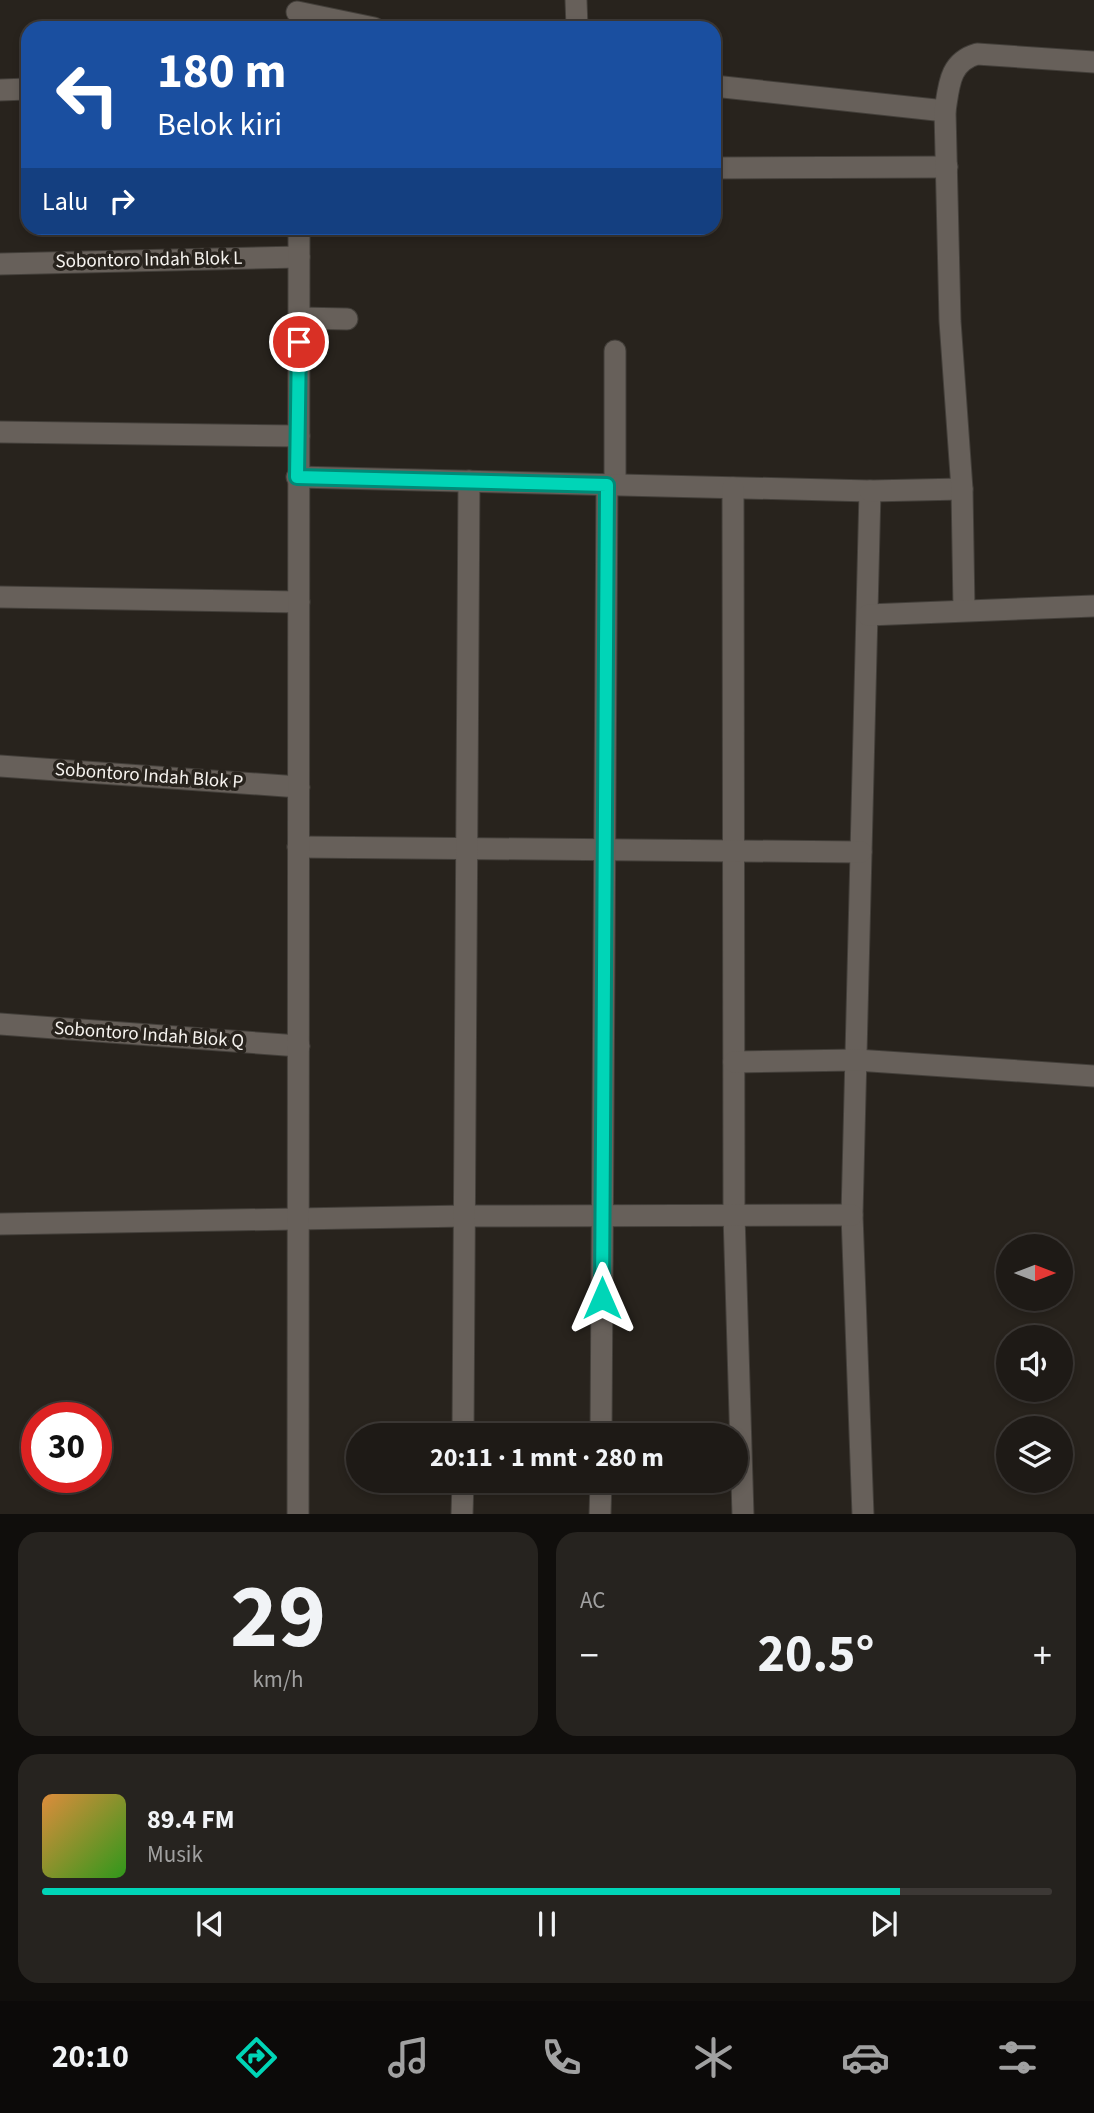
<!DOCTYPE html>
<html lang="id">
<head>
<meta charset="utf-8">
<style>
	body { margin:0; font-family:"Source Sans 3",sans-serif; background:#26231f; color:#f1f3f6; height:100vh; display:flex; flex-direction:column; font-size:26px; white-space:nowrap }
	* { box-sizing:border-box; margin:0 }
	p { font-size:23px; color:#a1a1a1 }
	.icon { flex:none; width:38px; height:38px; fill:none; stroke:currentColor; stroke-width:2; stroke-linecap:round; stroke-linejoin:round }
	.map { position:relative; height:1514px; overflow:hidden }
	.drawer { display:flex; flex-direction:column; gap:18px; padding:18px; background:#100e0c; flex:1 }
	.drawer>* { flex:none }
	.hud { position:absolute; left:21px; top:21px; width:700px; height:214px; border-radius:21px; box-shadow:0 4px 10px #0003,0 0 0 2px #3c3835; background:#1a4fa0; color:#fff; overflow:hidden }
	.needle { width:46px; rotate:90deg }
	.buttons { position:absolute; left:996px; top:1234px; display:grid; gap:14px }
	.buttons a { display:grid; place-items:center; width:77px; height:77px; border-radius:50%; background:#1e1a16; box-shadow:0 4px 10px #0003,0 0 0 2px #3c3835; font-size:35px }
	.speed { position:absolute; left:21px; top:1402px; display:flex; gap:14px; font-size:35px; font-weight:700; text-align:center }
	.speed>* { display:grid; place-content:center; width:91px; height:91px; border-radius:50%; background:#1e1a16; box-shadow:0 4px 10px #0003,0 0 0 2px #3c3835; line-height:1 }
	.speed .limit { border:10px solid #d22; background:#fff; color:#111 }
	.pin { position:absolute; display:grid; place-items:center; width:60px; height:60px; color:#fff; margin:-30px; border:4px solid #fff; border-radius:50%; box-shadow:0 2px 7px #0007 }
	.me { position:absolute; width:77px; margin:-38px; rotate:0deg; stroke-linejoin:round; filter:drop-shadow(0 0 5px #0008) }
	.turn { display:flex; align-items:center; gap:24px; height:147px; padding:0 21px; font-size:32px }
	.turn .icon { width:91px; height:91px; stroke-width:2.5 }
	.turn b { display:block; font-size:49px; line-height:60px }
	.then { display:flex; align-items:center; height:66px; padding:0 21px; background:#0003; gap:14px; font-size:26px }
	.big { font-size:52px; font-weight:700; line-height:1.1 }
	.drawer .widget { flex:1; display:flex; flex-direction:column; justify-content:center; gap:10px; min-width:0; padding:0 24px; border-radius:21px; background:#26231f }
	.drawer .dial { align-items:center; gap:0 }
	.dial b { font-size:91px; line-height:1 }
	.song { display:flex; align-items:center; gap:21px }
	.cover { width:84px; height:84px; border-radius:10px; background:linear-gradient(135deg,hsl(30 70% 55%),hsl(110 70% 35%)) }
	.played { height:7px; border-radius:4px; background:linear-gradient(90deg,#00d5b7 85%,#3c3835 85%) }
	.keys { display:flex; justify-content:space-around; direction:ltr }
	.heat { display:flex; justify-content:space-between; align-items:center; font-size:38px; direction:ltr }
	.drawer .tiles { flex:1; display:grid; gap:18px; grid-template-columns:1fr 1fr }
	.widget:last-child { grid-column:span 2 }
	.trip { position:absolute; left:346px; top:1423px; width:402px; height:70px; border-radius:35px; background:#1e1a16; box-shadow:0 4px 10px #0003,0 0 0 2px #3c3835; font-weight:700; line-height:70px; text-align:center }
	.tabs { display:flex; height:112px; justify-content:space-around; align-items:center; background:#0c0a09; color:#a1a1a1 }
	.tabs .icon { width:49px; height:49px }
	.tabs .current { color:#00d5b7 }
	.tabs b { font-size:32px; color:#f1f3f6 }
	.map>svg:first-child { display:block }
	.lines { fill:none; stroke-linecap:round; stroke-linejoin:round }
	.street-casing { stroke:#433f3a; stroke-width:23 }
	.street { stroke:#67605a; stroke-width:21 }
	.route-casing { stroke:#008a77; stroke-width:18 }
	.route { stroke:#00d5b7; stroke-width:12 }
	.labels { text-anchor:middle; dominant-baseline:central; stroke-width:7; stroke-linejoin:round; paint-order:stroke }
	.street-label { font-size:19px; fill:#f6f3ef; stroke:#28231d }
</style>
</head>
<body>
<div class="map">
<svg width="1094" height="1515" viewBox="0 0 1094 1515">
	<rect width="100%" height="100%" fill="#28231d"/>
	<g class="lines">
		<g class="street-casing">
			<g id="street">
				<polyline points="576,0 577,28"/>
				<polyline points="297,12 374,28"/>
				<polyline points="714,86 945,111"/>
				<polyline points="0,90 28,89"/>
				<polyline points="714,168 947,167"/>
				<polyline points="0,264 299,257"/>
				<polyline points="299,318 347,319"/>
				<polyline points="615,351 615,484"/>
				<polyline points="0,432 299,436"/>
				<polyline points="297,477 870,491 852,1215 863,1515"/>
				<polyline points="733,488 734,1215 743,1515"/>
				<polyline points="870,491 962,489"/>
				<polyline points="0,597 299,602"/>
				<path d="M964,609L962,489L950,321L945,111C949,86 949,62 977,54L1094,62"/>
				<polyline points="868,615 1094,606"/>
				<polyline points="0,766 299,787"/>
				<polyline points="298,847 861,852"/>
				<polyline points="0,1024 299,1046"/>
				<polyline points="734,1062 856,1060 1094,1076"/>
				<polyline points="0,1224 465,1216 852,1215"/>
				<polyline points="463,1435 469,481"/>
				<polyline points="601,1435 607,485"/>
				<polyline points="298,1515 299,228"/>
				<polyline points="462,1515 463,1480"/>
				<polyline points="600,1515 601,1480"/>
			</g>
		</g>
		<use href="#street" class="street"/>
	</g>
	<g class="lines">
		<g class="route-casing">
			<polyline id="route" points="299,342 297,477 607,485 602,1298"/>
		</g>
		<use href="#route" class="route"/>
	</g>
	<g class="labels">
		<g class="street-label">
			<text transform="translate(149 260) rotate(-1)">Sobontoro Indah Blok L</text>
			<text transform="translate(149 776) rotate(4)">Sobontoro Indah Blok P</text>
			<text transform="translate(149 1035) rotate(4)">Sobontoro Indah Blok Q</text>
		</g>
	</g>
</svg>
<div class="buttons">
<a><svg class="needle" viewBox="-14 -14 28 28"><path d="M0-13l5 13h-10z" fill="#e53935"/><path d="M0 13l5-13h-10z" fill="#a1a1a1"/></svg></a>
<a><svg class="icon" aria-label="sound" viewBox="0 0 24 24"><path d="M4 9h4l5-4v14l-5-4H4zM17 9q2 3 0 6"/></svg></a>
<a><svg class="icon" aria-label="layers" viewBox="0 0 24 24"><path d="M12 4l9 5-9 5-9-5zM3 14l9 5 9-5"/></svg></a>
</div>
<div class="speed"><div class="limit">30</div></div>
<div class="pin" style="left:299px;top:342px;background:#d93025"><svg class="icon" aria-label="arrive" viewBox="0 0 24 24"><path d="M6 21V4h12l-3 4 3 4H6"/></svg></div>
<svg class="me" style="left:602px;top:1298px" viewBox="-20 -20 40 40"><path d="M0-17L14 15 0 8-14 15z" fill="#00d5b7" stroke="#fff" stroke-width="4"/></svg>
<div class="trip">20:11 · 1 mnt · 280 m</div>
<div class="hud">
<div class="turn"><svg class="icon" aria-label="left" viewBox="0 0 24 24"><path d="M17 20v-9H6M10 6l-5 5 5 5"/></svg><div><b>180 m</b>Belok kiri</div></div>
<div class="then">Lalu<svg class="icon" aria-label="right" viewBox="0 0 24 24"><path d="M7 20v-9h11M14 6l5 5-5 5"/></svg></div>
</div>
</div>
<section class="drawer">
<div class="tiles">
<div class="widget dial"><b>29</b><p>km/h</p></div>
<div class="widget"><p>AC</p>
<div class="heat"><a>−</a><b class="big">20.5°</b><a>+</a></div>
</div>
<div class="widget">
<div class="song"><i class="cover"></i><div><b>89.4 FM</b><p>Musik</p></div></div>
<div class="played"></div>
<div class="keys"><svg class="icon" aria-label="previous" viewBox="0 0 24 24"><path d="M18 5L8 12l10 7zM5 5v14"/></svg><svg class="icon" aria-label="pause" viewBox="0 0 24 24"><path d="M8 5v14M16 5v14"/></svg><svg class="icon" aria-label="next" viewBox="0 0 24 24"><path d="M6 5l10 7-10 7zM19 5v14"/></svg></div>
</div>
</div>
</section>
<nav class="tabs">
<b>20:10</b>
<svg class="icon current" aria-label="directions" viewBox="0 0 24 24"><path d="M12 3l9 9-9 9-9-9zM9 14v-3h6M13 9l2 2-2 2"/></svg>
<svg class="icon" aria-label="music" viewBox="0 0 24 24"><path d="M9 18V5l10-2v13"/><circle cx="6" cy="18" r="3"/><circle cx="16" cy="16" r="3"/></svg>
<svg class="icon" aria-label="phone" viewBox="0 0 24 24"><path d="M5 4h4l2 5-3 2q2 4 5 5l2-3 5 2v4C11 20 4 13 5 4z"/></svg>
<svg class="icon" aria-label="climate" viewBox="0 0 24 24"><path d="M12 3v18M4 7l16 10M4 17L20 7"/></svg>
<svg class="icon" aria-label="car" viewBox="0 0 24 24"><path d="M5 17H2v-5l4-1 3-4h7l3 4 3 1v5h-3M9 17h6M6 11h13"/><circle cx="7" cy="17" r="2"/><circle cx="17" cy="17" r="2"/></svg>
<svg class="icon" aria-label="filters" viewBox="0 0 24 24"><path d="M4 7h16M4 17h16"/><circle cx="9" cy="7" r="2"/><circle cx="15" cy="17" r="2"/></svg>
</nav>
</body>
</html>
